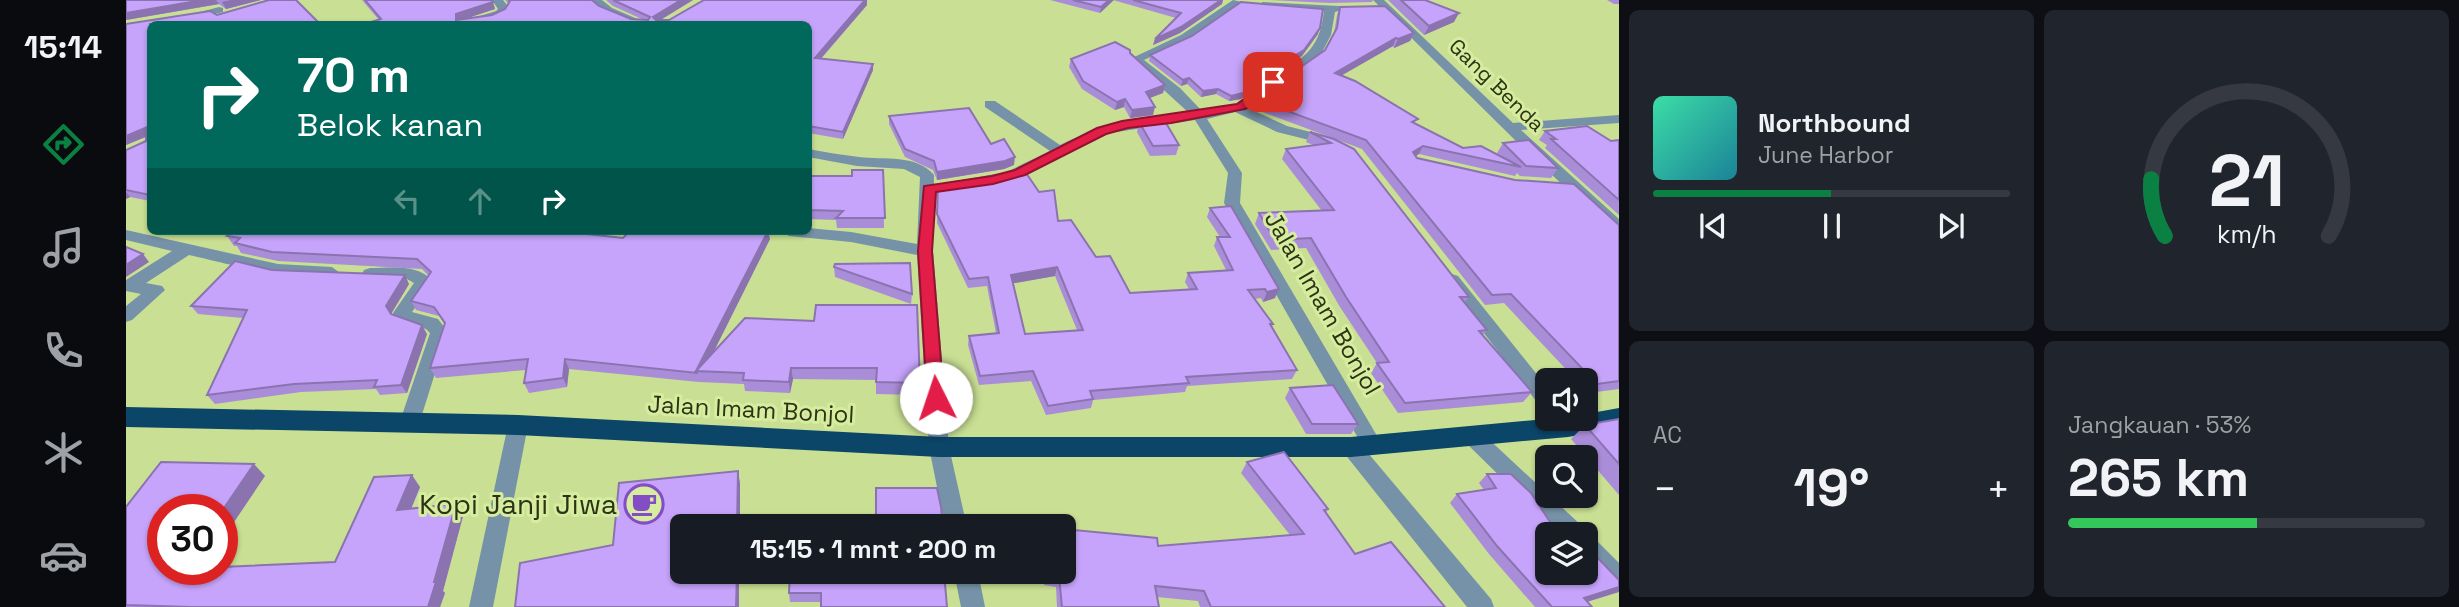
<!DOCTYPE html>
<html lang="id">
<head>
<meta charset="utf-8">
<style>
	body { margin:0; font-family:"Space Grotesk",sans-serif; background:#20242c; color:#f1f3f6; height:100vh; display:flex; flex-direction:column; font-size:26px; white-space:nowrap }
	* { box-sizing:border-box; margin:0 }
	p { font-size:23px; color:#9ea1a6 }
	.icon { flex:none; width:38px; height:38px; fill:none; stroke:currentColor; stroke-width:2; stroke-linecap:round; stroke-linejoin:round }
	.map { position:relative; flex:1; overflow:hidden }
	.side { display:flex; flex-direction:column; gap:10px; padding:10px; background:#0d0f14; width:840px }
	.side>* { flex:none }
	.hud { position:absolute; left:21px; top:21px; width:665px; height:214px; border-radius:10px; box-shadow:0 2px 5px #0004; background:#00695c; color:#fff; overflow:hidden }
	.fabs { position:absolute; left:1409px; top:368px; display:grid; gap:14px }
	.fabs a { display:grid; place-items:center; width:63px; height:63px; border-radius:10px; background:#171b24; box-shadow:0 2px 5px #0004; font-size:35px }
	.speed { position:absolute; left:21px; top:494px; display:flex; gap:14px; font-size:35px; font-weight:700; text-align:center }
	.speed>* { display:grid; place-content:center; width:91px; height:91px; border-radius:50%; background:#171b24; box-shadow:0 2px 5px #0004; line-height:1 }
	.speed .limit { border:10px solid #d22; background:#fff; color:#111 }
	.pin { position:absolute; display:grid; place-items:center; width:60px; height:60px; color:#fff; margin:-30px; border-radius:14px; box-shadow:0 4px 10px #0006 }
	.me { position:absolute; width:77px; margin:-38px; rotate:356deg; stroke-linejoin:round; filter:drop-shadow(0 0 5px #0008) }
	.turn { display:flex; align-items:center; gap:24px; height:147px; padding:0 35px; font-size:32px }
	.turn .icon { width:91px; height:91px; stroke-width:2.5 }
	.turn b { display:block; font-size:49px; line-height:60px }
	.lanes { display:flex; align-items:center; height:66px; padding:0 35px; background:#0003; justify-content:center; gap:35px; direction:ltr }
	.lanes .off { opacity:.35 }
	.big { font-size:52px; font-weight:700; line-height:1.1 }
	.side .card { flex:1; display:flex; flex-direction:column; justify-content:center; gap:10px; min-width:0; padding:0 24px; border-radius:10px; background:#20242c }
	.side .dial { align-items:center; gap:0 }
	.dial svg { height:182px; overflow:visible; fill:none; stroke:#363941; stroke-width:7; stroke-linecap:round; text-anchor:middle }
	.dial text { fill:#f1f3f6; stroke:none }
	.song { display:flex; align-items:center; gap:21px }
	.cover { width:84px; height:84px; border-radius:10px; background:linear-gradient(135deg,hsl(160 70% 55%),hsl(190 70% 35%)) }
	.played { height:7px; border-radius:4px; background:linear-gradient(90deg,#0b8043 50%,#363941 50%) }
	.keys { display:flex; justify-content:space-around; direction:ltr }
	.heat { display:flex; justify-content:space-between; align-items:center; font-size:38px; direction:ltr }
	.charge { height:10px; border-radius:5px; background:linear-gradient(90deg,#34c759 53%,#363941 0) }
	.side .tiles { flex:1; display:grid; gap:10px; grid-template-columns:repeat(2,1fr) }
	.trip { position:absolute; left:544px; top:514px; width:406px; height:70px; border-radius:10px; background:#171b24; box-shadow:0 2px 5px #0004; font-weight:700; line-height:70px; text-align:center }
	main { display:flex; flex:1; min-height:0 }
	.dock { display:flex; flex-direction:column; width:126px; justify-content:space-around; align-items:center; background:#090b0e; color:#9ea1a6 }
	.dock .icon { width:49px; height:49px }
	.dock .selected { color:#0b8043 }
	.dock b { font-size:32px; color:#f1f3f6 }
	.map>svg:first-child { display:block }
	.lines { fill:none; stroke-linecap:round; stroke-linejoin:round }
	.minor { fill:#7692a8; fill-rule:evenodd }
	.highway { fill:#0b4568; fill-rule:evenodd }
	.wall { fill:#aa8dd8; fill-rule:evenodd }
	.shaded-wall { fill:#8b73b0 }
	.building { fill:#c6a4fb; stroke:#8b73b0; stroke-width:2; fill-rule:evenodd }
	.route { fill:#e11d48; stroke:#92132f; stroke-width:2 }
	.labels { text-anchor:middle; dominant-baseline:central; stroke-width:6; stroke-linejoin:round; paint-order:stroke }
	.far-street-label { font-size:21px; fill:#2c3415; stroke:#d6ec9f }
	.street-label { font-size:24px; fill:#2c3415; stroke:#d6ec9f }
	.near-poi-label { font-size:28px; fill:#2c3415; stroke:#d6ec9f; text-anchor:end }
</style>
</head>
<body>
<main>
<nav class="dock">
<b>15:14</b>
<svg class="icon selected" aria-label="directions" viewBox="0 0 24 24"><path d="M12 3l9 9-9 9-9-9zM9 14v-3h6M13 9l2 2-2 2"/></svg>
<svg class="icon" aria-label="music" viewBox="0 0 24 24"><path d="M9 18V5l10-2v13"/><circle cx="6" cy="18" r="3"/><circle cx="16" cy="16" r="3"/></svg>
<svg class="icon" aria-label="phone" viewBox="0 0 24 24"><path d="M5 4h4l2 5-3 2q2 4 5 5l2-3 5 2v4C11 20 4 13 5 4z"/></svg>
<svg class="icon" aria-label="climate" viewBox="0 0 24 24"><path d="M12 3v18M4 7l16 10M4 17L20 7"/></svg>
<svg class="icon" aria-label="car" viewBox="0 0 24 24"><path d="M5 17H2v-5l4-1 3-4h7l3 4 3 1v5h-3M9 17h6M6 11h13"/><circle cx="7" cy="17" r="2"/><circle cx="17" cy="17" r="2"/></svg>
</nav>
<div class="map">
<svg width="1493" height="607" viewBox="0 0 1493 607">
	<rect width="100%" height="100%" fill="#c9df93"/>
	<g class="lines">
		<g class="minor">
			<path d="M366,0H377L384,9C373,22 350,24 334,24L335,22L370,11L372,9Z"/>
			<path d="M464,0H476L486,8L523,24C502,26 478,15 464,0Z"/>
			<path d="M1107,0L1116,2L1063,39L1018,60L1054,88L1076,111C1091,109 1110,107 1122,97C1130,91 1135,84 1143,79C1175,58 1193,54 1198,11L1140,7L1136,6V2L1213,6L1219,9L1209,12L1205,35L1194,56L1122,108L1161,126L1208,138V144L1203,145L1151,132L1109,112L1081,119L1116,173L1114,203L1257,446L1254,452L1242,453L1365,599L1368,607H1341L1218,453L1215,447L1218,441L1225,439L1236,445L1098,203L1102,173L1069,120L984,133L908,170L877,181L870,177L924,151L859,107V101H869L934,145C976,124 1017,118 1063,113L1004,59L1055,35Z"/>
			<polygon points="1247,0 1258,0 1387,123 1493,115 1493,123 1395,130 1493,219 1493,233 1487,232 1393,144"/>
			<polygon points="93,7 97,8 97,12 62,20 56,17"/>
			<path d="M682,149C699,152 716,155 733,157C758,160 790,154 808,175L807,251L823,447L841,527H819L803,447L791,255L725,242L663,236L655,231H682V228L725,232L791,244L794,177L778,169L731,166L682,157Z"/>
			<path d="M0,230L152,264L206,267L214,273C200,291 87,260 63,255L20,283L36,286L39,290L6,320L0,322V306L15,294L0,291V280L46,251L0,240Z"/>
			<path d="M244,268C265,268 293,263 307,282L286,312L312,319L322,332L293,424L290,430L283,432L276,430L273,424L304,333L300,329L271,320L267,313L288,283L281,279L238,278L236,274L238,270Z"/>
			<polygon points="1326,274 1332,276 1421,387 1421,409 1414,406 1320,284 1318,280"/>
			<polygon points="392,417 399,419 402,425 367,607 343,607 382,425 385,419"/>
			<polygon points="1348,430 1355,432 1457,527 1460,535 1468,538 1493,563 1493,590 1485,587 1460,560 1460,534 1433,534 1341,444 1338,438 1341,432"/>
			<polygon points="828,572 852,572 859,607 835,607"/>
		</g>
		<polygon class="highway" points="0,407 392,415 813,437 1225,437 1431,418 1460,418 1460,414 1493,408 1493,428 1442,437 1225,457 813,457 392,435 0,427"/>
	</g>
	<g class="wall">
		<polygon points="0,0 135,0 100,9 93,4 0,20"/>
		<polygon points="143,0 170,0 194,24 24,24 24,201 4,197 0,199 0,150 20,141 20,137 0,145 0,24 84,11 91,15"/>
		<polygon points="236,0 366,0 369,9 340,18 366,15 379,9 382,3 379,0 466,0 473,6 505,19 518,20 487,6 480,0 567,0 534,20 741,5 695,59 747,70 717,139 682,133 682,24 253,20"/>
		<polygon points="924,0 1097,0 1096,4 1054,33 1027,45 1029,39 1050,18 987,0 974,13"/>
		<polygon points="1143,0 1247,0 1246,2 1204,3"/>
		<polygon points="1262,0 1299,0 1328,22 1298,35"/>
		<polygon points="1481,0 1493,0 1493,4 1488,4"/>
		<polygon points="1214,7 1288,33 1284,41 1268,48 1267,46 1216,75 1290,124 1337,148 1374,156 1371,153 1377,143 1432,168 1425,178 1394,176 1391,173 1389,176 1293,154 1290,156 1291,158 1493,225 1493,389 1463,393 1460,389 1460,380 1450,380 1378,303 1359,305 1236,149 1126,108 1129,99 1199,50 1208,33 1211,15"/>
		<polygon points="1192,34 1176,56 1140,78 1115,99 1103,101 1090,94 1075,97 1061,84 1055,86 1023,61 1024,55"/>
		<polygon points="1004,53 1039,85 1037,93 1024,98 1027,115 1004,118 998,107 989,110 956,89 943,67 945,59"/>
		<polygon points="763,116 865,144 888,165 878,169 811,180 807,170 779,157 763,124"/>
		<polygon points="1013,122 1053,145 1050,155 1024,156 1011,132"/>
		<polygon points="1419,131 1485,141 1493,140 1493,215 1419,148 1421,145 1413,140"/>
		<polygon points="1184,132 1208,139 1343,297 1338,303 1361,330 1357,335 1406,392 1397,402 1272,413 1245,373 1251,363 1214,307 1180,248 1145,250 1129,224 1133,213 1196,211 1156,159 1160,149 1187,145 1180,142"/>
		<polygon points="757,170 758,228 711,228 710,220 682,219 682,176 726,176"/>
		<path d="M812,185L932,221L970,257L1004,293L1063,289L1059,282L1062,273L1100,270L1088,246L1091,237H1094L1081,217L1084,208L1149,298L1137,302L1135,298L1129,299L1147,324L1146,327L1171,370L1166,379L1061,386L1059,392L967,400L965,408L920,415L905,381L853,385L842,345L843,336L870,333L861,286L842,288L811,223ZM929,276L951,330L899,334L887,283Z"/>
		<polygon points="101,236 644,239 588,351 619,318 794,383 793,395 750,394 750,380 667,379 664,393 619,391 618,384 573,382 443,369 441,387 403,393 398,383 400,370 310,378 304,368 319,325 313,316 290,310 285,301 302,275 296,269 152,261 115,253 111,246 108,246"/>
		<polygon points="708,267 786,294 785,304 709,277"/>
		<polygon points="146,270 283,284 265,314 301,334 281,393 254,395 250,389 175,392 89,404 81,395 117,318 72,314 65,306"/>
		<polygon points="1164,388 1232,424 1225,434 1180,434 1159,398"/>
		<polygon points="1493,419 1493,495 1445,439 1459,425"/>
		<polygon points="1121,462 1202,509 1200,513 1229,554 1319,607 1074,607 1072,601 1031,597 1033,607 931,607 930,587 918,585 918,572 938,572 1032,546 1164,535 1115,473"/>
		<polygon points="1361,474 1421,534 1468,554 1492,592 1461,602 1466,607 1409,607 1363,554 1324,503 1331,494 1358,490 1353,483"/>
		<polygon points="139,476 37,569 96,569 209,562 294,487 285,509 337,516 317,591 319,593 314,607 0,607 0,507"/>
		<polygon points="818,572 695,602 664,602 663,593"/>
	</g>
	<g class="shaded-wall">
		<polygon points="77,0 90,0 93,4 0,20 0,13"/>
		<polygon points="105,0 135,0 100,9 96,2"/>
		<polygon points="555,0 567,0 528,24 527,17"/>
		<polygon points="739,0 741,0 741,5 689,65 689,58"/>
		<polygon points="983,0 988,0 974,13 975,7"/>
		<polygon points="1095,0 1097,0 1096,4 1054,33 1027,45 1029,39"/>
		<polygon points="367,2 369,9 333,21 330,20 330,14"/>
		<polygon points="1333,13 1328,22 1298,35 1303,26"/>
		<polygon points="1194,28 1192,34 1176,56 1140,78 1115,99 1103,101 1105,96"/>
		<polygon points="1288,33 1284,41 1268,48 1272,39"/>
		<polygon points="1270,38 1267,46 1206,81 1209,73"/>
		<polygon points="747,64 747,70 717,139 717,132"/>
		<polygon points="1063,78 1061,84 1055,86 1057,80"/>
		<polygon points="1039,85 1037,93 1018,100 1020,92"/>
		<polygon points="1092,89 1090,94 1075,97 1077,91"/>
		<polygon points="999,99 998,107 989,110 991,102"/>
		<polygon points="1029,107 1027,115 1004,118 1006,110"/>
		<polygon points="21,127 24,135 0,145 0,136"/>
		<polygon points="1297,146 1293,154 1282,160 1287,152"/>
		<polygon points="889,157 888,165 878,169 811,180 811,172"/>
		<polygon points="0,192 4,197 0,199"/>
		<polygon points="642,231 644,239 578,371 571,371"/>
		<polygon points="17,254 23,262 0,277 0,265"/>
		<polygon points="931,267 929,276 884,284 885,275"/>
		<polygon points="279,275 283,284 265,314 260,306"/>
		<polygon points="1153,289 1149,298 1137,302 1141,292"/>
		<polygon points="296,325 301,334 281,393 275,385"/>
		<polygon points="439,359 443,369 441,387 437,378"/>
		<polygon points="665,368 667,379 664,393 663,382"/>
		<polygon points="128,464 139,476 96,540 96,511"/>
		<polygon points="612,471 614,483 614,527 611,527"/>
		<polygon points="286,475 294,487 280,521 271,510"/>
		<polygon points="330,504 337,516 317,591 319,593 314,607 302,607"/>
		<polygon points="611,572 613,572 613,607 610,607"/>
		<polygon points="1493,587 1493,592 1447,606 1458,598"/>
	</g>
	<g class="building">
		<polygon points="0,0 77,0 0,13"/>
		<polygon points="143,0 170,0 194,24 24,24 24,195 0,190 0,150 20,141 21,127 0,136 0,24 84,11 91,15"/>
		<polygon points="239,0 366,0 367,2 330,14 330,20 366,15 379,9 384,1 383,0 466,0 473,6 505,19 522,20 524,17 487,0 555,0 527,17 530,20 543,20 578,0 739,0 689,58 747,64 717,132 682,126 682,24 238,24 255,19"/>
		<polygon points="947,0 983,0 975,7"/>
		<polygon points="1007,0 1095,0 1055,27 1029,39 1055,13"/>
		<polygon points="1275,0 1299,0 1333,13 1303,26"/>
		<polygon points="1115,2 1197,9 1194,28 1178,50 1142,72 1117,93 1105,96 1092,89 1077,91 1063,78 1057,80 1024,55 1066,36"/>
		<polygon points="1259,6 1288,33 1272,39 1270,38 1209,73 1229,81 1292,119 1286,122 1337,148 1355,146 1395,167 1297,146 1287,152 1291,158 1389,180 1448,184 1493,225 1493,381 1471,384 1385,294 1366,295 1240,140 1129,99 1199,50 1211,28 1214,7"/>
		<polygon points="989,42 1004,50 1004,53 1039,85 1020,92 1029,107 1006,110 999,99 991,102 957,81 945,59"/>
		<polygon points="843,108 865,144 878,139 889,157 879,161 811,172 808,161 779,149 763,116"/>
		<polygon points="1037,118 1053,145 1027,146 1013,122"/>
		<polygon points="1461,126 1485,141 1493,140 1493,200 1425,139 1430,139 1419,131"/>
		<polygon points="1184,132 1208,139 1228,149 1343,297 1334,297 1361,330 1353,331 1406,392 1279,403 1251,363 1263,362 1220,297 1185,238 1149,240 1133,213 1208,210 1160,149 1205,143"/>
		<polygon points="1403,140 1432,168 1400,166 1377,143"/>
		<polygon points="726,170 757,170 759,218 710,218 717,211 682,210 682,176 726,176"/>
		<path d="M898,170L913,192L928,190L932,221L945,220L970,257L984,256L1004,293L1071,289L1062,273L1107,270L1091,237H1104L1084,208L1105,206L1153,289L1141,292L1139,289L1122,290L1147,324H1144L1171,370L1060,377L1063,383L964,391L967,399L922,406L907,371L854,376L843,336L873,333L862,277L843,279L811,214L812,185ZM931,267L957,330L899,334L885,275Z"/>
		<polygon points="108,231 433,231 497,238 504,231 642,231 570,371 571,371 571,373 439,359 437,378 398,383 402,359 304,368 319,323 308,307 285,301 305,272 291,259 146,252 109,243 114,238 101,236"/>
		<polygon points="0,247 17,254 0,265"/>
		<polygon points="109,261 146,270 279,275 260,306 265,314 296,325 275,385 248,387 251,380 168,384 81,395 121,310 65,306"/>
		<polygon points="784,263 786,294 708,267 709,264"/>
		<polygon points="690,305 791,305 794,383 750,382 751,368 665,368 663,382 617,380 618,373 570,371 619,318 688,321"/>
		<polygon points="1207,385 1232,424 1186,424 1164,388"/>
		<polygon points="1493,419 1493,464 1459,425"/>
		<polygon points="1158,452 1202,509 1198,510 1229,554 1265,542 1319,607 1085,607 1078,591 1029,586 1033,607 936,607 933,576 922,575 921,572 938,572 938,529 1031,538 1032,546 1178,534 1121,462"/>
		<polygon points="35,462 128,464 96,511 96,509 37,509 37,569 96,569 96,567 209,562 248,477 286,475 271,510 330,504 308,582 310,582 302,607 66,607 0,605 0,507"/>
		<polygon points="612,471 611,527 556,527 556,572 611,572 610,607 389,607 394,563 487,545 493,483"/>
		<polygon points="1361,474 1385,474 1405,493 1432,534 1421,534 1421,572 1460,572 1460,536 1467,544 1468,554 1493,580 1493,587 1458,598 1466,607 1426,607 1371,546 1331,494 1370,488"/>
		<polygon points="750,488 811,488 815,507 817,527 750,527"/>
		<polygon points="664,572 818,572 821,607 695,607 695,593 663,593"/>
	</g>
	<polygon class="route" points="1147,78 1151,79 1151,84 1128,105 1119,109 1045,123 1002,128 980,134 899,175 867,184 810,192 806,251 818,398 816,403 803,403 801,398 792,251 798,186 866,176 889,170 971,128 996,121 1111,104"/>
	<defs>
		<g id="cafe-ring" transform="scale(2.0125)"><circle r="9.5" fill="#d6ec9f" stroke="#834dc5" stroke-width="1.5"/><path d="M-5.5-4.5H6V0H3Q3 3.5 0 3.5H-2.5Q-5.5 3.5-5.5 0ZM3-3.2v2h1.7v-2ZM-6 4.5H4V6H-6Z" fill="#834dc5"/></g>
	</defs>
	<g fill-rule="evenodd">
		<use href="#cafe-ring" x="518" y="504"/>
	</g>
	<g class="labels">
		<g class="far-street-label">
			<text transform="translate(1371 85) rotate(44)">Gang Benda</text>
		</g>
		<g class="street-label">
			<text transform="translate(1197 303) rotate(60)">Jalan Imam Bonjol</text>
			<text transform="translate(625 409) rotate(3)">Jalan Imam Bonjol</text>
		</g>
		<g class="near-poi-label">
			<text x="491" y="504">Kopi Janji Jiwa</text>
		</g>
	</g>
</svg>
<div class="fabs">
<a><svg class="icon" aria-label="sound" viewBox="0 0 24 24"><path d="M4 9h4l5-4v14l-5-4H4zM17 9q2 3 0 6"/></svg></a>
<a><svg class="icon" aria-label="search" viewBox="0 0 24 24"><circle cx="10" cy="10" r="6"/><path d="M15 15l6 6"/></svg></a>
<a><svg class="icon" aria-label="layers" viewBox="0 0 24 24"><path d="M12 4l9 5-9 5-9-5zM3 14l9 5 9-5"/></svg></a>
</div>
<div class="speed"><div class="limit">30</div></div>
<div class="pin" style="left:1147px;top:82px;background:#d93025"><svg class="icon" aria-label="arrive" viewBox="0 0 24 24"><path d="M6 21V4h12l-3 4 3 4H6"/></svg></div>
<svg class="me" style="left:810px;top:398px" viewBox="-20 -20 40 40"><circle r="19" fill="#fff"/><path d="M0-13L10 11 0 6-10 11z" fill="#e11d48"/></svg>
<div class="trip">15:15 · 1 mnt · 200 m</div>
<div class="hud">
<div class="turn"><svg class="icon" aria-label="right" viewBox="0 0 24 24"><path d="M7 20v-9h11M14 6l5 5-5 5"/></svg><div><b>70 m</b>Belok kanan</div></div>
<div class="lanes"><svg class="icon off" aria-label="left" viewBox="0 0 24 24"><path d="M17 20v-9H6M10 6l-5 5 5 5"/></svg><svg class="icon off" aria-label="ahead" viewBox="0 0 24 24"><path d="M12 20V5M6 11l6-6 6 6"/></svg><svg class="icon" aria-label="right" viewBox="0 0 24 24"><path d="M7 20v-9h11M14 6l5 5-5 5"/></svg></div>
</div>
</div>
<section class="side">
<div class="tiles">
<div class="card">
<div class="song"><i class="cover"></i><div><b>Northbound</b><p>June Harbor</p></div></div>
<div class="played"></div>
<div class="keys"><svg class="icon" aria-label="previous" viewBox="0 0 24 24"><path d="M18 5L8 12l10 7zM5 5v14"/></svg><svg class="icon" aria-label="pause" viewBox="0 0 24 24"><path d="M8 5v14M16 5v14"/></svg><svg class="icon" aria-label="next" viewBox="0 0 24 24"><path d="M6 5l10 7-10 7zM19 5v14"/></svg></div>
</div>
<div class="card dial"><svg viewBox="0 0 100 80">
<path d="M14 69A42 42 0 1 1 86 69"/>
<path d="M14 69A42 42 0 0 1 8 44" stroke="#0b8043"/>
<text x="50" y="56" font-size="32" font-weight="700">21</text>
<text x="50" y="72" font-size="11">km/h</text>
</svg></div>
<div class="card"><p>AC</p>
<div class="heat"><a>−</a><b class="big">19°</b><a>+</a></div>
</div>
<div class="card"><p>Jangkauan · 53%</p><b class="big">265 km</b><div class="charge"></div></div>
</div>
</section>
</main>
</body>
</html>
